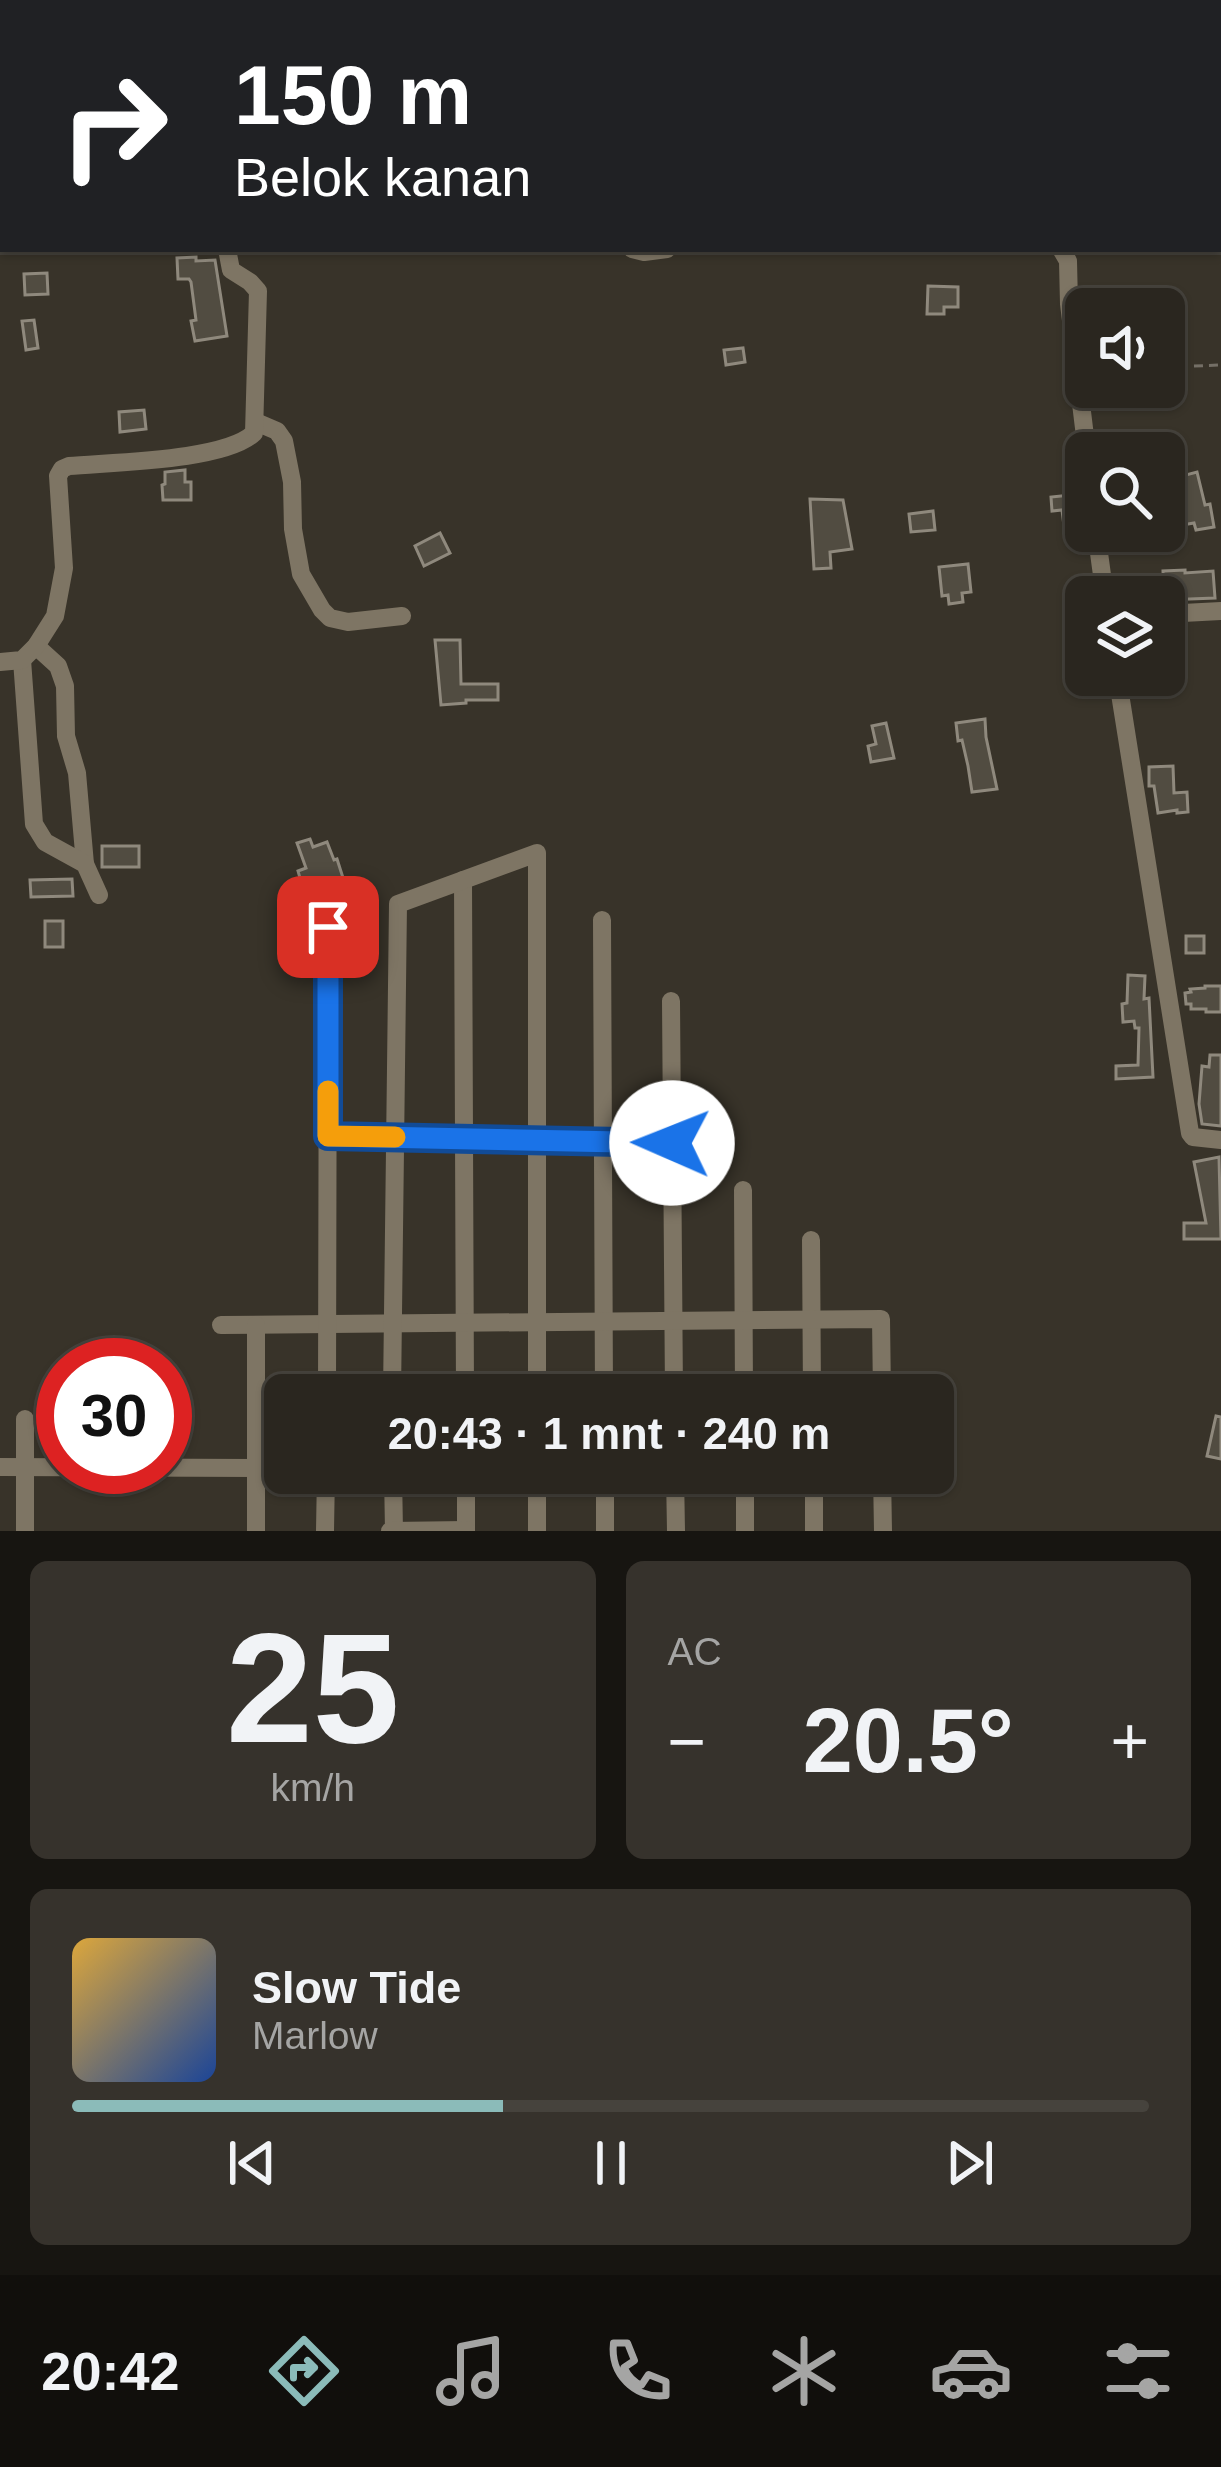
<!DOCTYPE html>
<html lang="id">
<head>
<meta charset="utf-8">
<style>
	body { margin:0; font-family:Helvetica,sans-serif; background:#36322c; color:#f1f3f6; height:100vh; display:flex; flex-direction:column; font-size:45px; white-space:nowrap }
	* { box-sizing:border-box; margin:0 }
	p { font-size:39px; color:#a5a5a4 }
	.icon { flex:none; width:66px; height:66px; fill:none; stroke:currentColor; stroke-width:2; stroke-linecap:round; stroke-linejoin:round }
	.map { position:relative; height:1531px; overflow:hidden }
	.details { display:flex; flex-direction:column; gap:30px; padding:30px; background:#171511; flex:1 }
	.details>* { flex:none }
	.guide { position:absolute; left:0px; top:0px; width:1221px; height:252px; box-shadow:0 3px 9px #0004,0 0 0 3px #46433d; background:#202124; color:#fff; overflow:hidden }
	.controls { position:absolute; left:1065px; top:288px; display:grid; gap:24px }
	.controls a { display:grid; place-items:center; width:120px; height:120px; border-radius:18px; background:#2a261f; box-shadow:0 3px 9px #0004,0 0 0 3px #46433d; font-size:60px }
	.speed { position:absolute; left:36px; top:1338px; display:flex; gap:24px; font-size:60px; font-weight:700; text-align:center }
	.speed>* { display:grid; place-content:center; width:156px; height:156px; border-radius:50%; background:#2a261f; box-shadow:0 3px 9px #0004,0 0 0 3px #46433d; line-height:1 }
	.speed .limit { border:18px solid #d22; background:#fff; color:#111 }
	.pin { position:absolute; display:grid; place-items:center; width:102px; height:102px; color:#fff; margin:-51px; border-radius:24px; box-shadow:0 6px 18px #0006 }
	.me { position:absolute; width:132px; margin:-66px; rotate:271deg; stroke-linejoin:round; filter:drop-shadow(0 0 9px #0008) }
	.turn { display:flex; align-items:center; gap:42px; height:252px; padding:0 36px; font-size:54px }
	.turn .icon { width:156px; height:156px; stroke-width:2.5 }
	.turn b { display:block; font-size:84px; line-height:102px }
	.big { font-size:90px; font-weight:700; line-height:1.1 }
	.details .widget { flex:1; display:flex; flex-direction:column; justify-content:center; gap:18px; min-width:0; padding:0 42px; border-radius:18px; background:#36322c }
	.details .dial { align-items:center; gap:0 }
	.dial b { font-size:156px; line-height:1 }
	.song { display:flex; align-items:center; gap:36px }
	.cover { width:144px; height:144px; border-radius:18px; background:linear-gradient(135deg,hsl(40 70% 55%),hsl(220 70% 35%)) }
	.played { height:12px; border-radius:6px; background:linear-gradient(90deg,#8bbbb9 40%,#46433d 40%) }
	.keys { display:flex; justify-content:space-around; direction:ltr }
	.heat { display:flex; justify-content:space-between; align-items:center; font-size:66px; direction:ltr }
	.details .tiles { flex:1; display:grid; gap:30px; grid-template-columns:1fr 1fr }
	.widget:last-child { grid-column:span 2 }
	.trip { position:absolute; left:264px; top:1374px; width:690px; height:120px; border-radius:18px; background:#2a261f; box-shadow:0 3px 9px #0004,0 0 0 3px #46433d; font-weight:700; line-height:120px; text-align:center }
	.tabs { display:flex; height:192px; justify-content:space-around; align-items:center; background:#110f0c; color:#a5a5a4 }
	.tabs .icon { width:84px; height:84px }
	.tabs .active { color:#8bbbb9 }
	.tabs b { font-size:54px; color:#f1f3f6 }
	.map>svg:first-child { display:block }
	.building { fill:#514c41; stroke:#8f897d; stroke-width:3 }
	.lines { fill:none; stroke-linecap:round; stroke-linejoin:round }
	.path { stroke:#746f66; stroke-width:3; stroke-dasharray:9 6; stroke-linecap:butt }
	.minor { stroke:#7e7564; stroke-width:18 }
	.route-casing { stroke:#114b97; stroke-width:30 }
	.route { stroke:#1a73e8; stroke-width:21 }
	.slow { stroke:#f59e0b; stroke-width:21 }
</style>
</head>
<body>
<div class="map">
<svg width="1221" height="1531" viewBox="0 0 1221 1531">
	<rect width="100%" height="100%" fill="#383329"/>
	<g class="building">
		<polygon points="196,257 196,261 215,260 227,336 195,341 191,321 196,320 191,282 189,279 178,279 177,258"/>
		<polygon points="47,273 48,294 25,295 24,274"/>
		<polygon points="928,286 958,287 958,307 944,307 944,314 927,314"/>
		<polygon points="34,320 38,348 26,350 22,321"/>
		<polygon points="743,348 745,362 726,365 724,350"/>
		<polygon points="144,410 146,429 120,432 119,412"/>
		<polygon points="185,470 185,482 191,482 191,500 163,500 162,485 165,484 165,472"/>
		<polygon points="1197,472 1205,505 1210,504 1214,527 1196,530 1194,523 1182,525 1174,478"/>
		<polygon points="1081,494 1082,507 1078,508 1080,524 1064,526 1062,510 1052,511 1051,497"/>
		<polygon points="810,499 843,500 852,549 830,552 831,568 814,569"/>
		<polygon points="933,511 935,530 911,532 909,514"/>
		<polygon points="440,533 450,553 424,566 415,546"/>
		<polygon points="968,564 971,592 962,593 963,602 949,604 948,595 942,596 939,567"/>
		<polygon points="1185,570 1185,573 1213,571 1215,598 1164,600 1163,571"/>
		<polygon points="435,640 460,640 461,684 498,684 498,700 466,700 466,703 441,705"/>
		<polygon points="985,719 986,737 997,789 972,792 968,766 962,740 958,741 956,723"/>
		<polygon points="886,723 894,758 871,762 868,746 876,744 872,726"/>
		<polygon points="1173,766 1174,793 1187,792 1188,812 1177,813 1177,810 1158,813 1154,786 1149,786 1149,767"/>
		<polygon points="310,839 313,847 327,842 334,860 337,859 344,881 340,882 346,904 310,914 298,871 306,868 297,843"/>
		<rect x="102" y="846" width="37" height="21"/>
		<polygon points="72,879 73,896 31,897 30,880"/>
		<rect x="45" y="921" width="18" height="26"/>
		<rect x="1186" y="936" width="18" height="17"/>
		<polygon points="1128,975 1145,976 1144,999 1149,998 1153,1077 1116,1079 1116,1066 1138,1065 1139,1028 1135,1028 1134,1021 1123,1022 1122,1004 1127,1003"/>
		<polygon points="1205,986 1221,986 1221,1012 1206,1012 1206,1009 1191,1009 1191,1004 1186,1004 1185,993 1191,992 1190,989 1205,988"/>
		<polygon points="1210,1055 1221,1055 1221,1126 1202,1124 1199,1104 1202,1066 1209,1067"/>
		<polygon points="1219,1157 1221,1239 1184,1239 1184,1223 1206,1223 1194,1162"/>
		<polygon points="1216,1416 1221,1417 1221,1459 1207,1456"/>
	</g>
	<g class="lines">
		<polyline class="path" points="1164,367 1221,365"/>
		<g class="minor">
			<polyline points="0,240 3,239"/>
			<polyline points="632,249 644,252 667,249"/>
			<polyline points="1061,249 1068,261 1069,304 1087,453"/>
			<polyline points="256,422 277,431 284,441 292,482 293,529 301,574 322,610 330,618 348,622 402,616"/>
			<polyline points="1096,531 1105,597"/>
			<polyline points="1164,614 1221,611"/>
			<polyline points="36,646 58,666 65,686 66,736 77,773 85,864"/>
			<polyline points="22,660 34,824 45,842 85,864 99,895"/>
			<path d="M0,662L22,660L36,646L55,616L64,568L58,476L62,469L69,466C112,462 225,461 254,433L258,291L250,282L231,270L227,249"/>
			<polyline points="1117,675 1190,1133 1193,1137 1221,1140"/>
			<polyline points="463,880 465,1395"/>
			<polyline points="602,920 604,1395"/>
			<polyline points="671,1001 674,1395"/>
			<polyline points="329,1136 672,1143"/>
			<polyline points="743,1190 744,1395"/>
			<polyline points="811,1240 812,1395"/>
			<polyline points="221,1325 881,1319 882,1395"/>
			<polyline points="327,1395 328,927"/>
			<polyline points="392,1395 398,904 537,853 537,1395"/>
			<polyline points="0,1467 256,1468"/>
			<polyline points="393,1473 394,1531"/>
			<polyline points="466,1473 466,1531"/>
			<polyline points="537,1473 537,1531"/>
			<polyline points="605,1473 605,1531"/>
			<polyline points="675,1473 676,1531"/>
			<polyline points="745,1473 745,1531"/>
			<polyline points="814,1473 814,1531"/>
			<polyline points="882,1473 883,1531"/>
			<polyline points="25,1531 25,1419"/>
			<polyline points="256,1531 256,1325"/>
			<polyline points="325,1531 326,1473"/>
			<polyline points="390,1531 466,1530"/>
		</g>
	</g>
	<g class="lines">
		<g class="route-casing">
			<polyline id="route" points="328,927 328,1136 672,1143"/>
		</g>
		<use href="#route" class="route"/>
		<polyline class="slow" points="328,1091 328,1136 395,1137"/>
	</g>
</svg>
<div class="controls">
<a><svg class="icon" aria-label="sound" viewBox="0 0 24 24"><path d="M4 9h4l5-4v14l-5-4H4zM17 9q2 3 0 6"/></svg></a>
<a><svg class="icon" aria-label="search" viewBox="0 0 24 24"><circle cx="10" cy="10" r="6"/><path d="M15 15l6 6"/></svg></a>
<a><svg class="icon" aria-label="layers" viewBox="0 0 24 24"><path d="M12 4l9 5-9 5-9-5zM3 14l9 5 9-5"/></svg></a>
</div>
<div class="speed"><div class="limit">30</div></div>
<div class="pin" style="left:328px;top:927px;background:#d93025"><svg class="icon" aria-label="arrive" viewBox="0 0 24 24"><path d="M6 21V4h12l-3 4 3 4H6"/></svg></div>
<svg class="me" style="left:672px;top:1143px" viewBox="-20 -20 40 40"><circle r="19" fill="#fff"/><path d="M0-13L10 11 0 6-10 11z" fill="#1a73e8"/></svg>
<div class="trip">20:43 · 1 mnt · 240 m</div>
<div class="guide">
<div class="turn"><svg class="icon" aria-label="right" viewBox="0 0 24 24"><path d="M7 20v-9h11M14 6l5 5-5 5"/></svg><div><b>150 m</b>Belok kanan</div></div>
</div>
</div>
<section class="details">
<div class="tiles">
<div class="widget dial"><b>25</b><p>km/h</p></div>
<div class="widget"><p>AC</p>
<div class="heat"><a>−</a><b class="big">20.5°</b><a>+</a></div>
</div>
<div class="widget">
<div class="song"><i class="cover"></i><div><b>Slow Tide</b><p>Marlow</p></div></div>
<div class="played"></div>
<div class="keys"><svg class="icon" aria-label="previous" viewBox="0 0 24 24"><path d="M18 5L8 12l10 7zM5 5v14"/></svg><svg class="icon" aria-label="pause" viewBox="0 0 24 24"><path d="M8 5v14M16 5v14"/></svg><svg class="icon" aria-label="next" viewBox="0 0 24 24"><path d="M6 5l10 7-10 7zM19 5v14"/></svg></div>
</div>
</div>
</section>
<nav class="tabs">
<b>20:42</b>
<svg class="icon active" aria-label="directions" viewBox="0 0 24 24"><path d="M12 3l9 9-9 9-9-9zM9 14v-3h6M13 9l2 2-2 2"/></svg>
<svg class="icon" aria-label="music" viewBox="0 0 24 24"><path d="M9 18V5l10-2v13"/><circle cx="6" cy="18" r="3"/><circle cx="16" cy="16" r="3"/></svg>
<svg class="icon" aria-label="phone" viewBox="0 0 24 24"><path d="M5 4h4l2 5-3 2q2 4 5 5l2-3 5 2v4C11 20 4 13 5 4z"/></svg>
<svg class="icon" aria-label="climate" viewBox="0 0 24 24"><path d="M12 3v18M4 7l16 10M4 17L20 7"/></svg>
<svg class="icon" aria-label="car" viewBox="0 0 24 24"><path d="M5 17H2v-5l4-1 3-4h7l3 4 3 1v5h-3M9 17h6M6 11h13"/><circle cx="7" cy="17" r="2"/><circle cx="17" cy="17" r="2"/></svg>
<svg class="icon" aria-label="filters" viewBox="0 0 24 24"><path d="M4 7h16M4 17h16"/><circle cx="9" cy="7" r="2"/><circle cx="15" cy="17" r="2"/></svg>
</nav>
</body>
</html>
